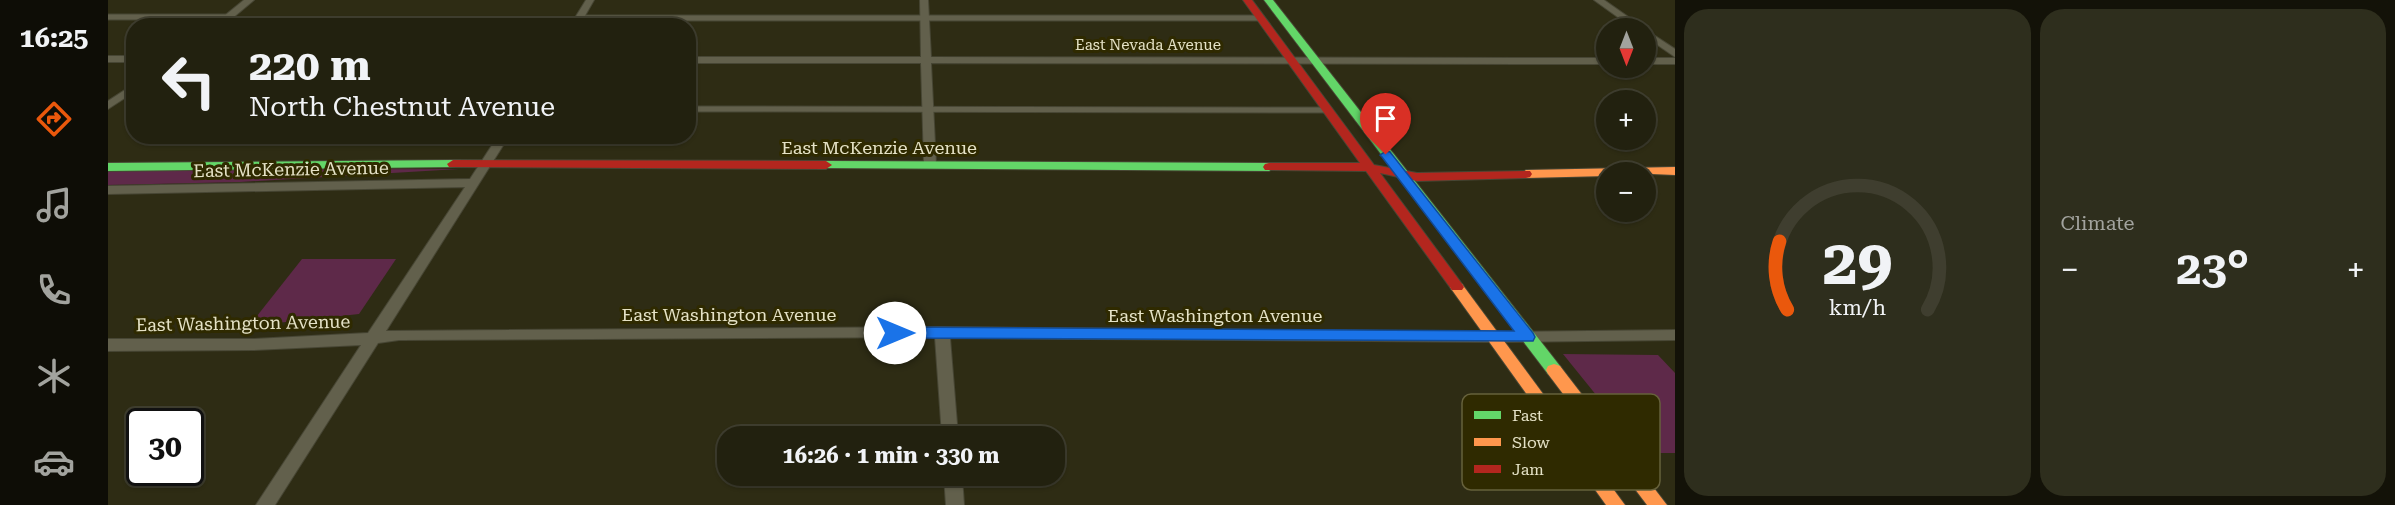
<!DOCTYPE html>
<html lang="en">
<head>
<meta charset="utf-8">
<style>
	body { margin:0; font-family:"Roboto Serif",serif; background:#2e2e1d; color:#f1f3f6; height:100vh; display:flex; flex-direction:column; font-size:22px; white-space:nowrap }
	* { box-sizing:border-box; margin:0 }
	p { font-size:20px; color:#a2a39e }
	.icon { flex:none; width:33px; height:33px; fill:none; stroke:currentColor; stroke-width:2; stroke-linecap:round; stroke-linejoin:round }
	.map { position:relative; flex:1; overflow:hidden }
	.panel { display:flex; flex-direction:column; gap:9px; padding:9px; background:#131208; width:720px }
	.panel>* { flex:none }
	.top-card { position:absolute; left:18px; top:18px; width:570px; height:126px; border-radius:24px; box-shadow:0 2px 4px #0004,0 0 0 2px #3f3e2f; background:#22210f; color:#f1f3f6; overflow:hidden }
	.needle { width:39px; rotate:180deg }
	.tools { position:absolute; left:1488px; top:18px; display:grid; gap:12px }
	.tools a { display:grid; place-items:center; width:60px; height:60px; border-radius:50%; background:#22210f; box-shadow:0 2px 4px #0004,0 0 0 2px #3f3e2f; font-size:30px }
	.speed { position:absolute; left:18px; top:408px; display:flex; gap:12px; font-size:30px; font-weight:700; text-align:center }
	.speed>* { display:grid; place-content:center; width:78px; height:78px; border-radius:50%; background:#22210f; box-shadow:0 2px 4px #0004,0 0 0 2px #3f3e2f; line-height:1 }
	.speed .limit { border:3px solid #111; border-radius:9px; background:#fff; color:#111 }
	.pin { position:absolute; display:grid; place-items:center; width:51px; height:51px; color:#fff; margin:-62px -26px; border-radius:50% 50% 50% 0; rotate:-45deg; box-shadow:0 0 6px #0007 }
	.pin .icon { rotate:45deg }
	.me { position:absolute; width:66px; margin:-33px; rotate:90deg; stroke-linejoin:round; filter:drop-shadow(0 0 4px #0008) }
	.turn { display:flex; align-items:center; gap:21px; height:126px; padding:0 24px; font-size:27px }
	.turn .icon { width:78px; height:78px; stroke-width:2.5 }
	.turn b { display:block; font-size:42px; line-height:51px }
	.big { font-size:45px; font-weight:700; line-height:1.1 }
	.panel .tile { flex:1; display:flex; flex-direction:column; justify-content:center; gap:9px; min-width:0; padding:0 21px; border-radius:24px; background:#2e2e1d }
	.panel .dial { align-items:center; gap:0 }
	.dial svg { height:156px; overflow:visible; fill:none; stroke:#3f3e2f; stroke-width:7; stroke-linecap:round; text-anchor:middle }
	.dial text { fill:#f1f3f6; stroke:none }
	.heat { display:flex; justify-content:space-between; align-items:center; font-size:33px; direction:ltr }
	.panel .tiles { flex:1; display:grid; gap:9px; grid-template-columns:repeat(2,1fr) }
	.trip { position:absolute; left:609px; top:426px; width:348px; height:60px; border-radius:24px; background:#22210f; box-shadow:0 2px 4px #0004,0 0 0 2px #3f3e2f; font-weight:700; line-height:60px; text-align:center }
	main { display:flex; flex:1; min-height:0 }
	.tab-bar { display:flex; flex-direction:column; width:108px; justify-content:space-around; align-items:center; background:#0e0d06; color:#a2a39e }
	.tab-bar .icon { width:42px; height:42px }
	.tab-bar .on { color:#ea580c }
	.tab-bar b { font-size:27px; color:#f1f3f6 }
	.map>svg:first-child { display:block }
	.green { fill:#5e2949 }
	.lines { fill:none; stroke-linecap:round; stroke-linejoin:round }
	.lane-casing { stroke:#474634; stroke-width:7 }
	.street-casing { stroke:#474634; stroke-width:2 }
	.fast-casing { stroke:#474634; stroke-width:2 }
	.slow-casing { stroke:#474634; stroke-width:2 }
	.jam-casing { stroke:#474634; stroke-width:2 }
	.lane { stroke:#62604c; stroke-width:5 }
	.street { fill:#62604c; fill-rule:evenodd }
	.fast { fill:#63d668; fill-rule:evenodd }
	.slow { fill:#ff974d; fill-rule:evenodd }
	.jam { fill:#b3261e; fill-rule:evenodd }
	.route { fill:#1a73e8; stroke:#114b97; stroke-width:1.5 }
	.labels { text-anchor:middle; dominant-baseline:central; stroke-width:6; stroke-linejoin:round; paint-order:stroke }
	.far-street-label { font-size:15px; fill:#e5e2c6; stroke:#2f2a00 }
	.street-label { font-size:18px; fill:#e5e2c6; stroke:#2f2a00 }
	.key { fill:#2f2a00; stroke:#66613b; stroke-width:1.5 }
	.key-label { font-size:16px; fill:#e5e2c6 }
</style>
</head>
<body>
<main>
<nav class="tab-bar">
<b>16:25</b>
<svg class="icon on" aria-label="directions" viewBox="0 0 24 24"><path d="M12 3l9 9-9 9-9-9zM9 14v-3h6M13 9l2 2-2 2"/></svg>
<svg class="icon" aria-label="music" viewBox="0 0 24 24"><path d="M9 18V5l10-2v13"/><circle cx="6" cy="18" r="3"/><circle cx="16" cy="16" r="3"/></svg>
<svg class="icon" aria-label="phone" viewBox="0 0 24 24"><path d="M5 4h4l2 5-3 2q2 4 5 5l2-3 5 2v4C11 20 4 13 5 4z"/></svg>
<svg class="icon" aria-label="climate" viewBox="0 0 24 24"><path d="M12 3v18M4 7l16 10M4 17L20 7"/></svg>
<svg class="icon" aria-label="car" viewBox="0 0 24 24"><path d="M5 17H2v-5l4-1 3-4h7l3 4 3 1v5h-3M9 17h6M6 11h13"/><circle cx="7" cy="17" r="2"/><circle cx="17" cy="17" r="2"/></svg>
</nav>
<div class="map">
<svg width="1567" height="505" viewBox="0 0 1567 505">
	<rect width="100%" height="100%" fill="#2e2c14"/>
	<g class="green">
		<polygon points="351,169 132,182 0,185 0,172 9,170"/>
		<polygon points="194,259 288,259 251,314 141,326"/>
		<polygon points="1455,354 1550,355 1567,373 1567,453 1535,453"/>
	</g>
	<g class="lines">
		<g class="lane-casing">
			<g id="lane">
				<polyline points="0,17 119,17"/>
				<polyline points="471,18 1152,18"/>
				<polyline points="580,109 1218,110"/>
			</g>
		</g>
		<g class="street-casing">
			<g id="street">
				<polygon points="136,0 146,0 115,26 104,26"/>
				<polygon points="478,0 486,0 471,26 462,26"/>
				<polygon points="812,0 820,0 823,57 1498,58 1498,64 823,63 828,164 822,168 816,164 813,63 580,63 580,57 813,57"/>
				<polygon points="1486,0 1496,0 1536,28 1525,28"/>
				<polygon points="1538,30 1567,49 1567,57 1538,37"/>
				<rect x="0" y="56" width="26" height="6"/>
				<rect x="1538" y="58" width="29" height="6"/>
				<polygon points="26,84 26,92 0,109 0,101"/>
				<polygon points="390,136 401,136 278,331 834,327 1385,332 1567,330 1567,340 1385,342 842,338 850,436 834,436 827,337 291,340 270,343 167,505 148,505 253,345 146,350 0,351 0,339 146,339 260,333 357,187 0,194 0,186 362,179"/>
				<polygon points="836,476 854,476 856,505 838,505"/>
			</g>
		</g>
		<g class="fast-casing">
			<g id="fast">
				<polygon points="1156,0 1165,0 1452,366 1454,370 1452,374 1446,376 1440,374"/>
				<polygon points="345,160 351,164 349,167 0,171 0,163"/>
				<polygon points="718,161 1161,163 1167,167 1161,171 714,168 712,165 714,162"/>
			</g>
		</g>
		<g class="slow-casing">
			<g id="slow">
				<polygon points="1567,167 1567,175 1498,172 1498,176 1418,178 1412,174 1418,170"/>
				<polygon points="1349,282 1354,284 1517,505 1498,505 1344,290 1342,287 1344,284"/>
				<polygon points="1446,364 1452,366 1559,505 1539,505 1440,374 1438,370 1440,366"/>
			</g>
		</g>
		<g class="jam-casing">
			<g id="jam">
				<polygon points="1135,0 1144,0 1266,165 1309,173 1422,171 1424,174 1422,177 1418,178 1309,181 1272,173 1354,284 1356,287 1354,290 1344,290 1258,171 1157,170 1155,167 1157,164 1161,163 1252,163"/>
				<polygon points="345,160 718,161 724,165 718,169 341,167 339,164"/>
			</g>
		</g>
		<use href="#lane" class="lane"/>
		<use href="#street" class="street"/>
		<use href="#fast" class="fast"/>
		<use href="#slow" class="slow"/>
		<use href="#jam" class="jam"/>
	</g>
	<polygon class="route" points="1278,151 1282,152 1425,333 1427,337 1425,341 787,338 782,336 779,333 782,329 787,327 1406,331 1274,157 1272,155"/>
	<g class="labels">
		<g class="far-street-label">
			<text x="1040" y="45">East Nevada Avenue</text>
		</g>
		<g class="street-label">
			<text x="771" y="147">East McKenzie Avenue</text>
			<text transform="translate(183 169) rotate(-1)">East McKenzie Avenue</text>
			<text x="621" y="314">East Washington Avenue</text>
			<text x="1107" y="315">East Washington Avenue</text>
			<text transform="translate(135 323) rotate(-1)">East Washington Avenue</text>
		</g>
	</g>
	<rect x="1354" y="394" width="198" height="96" rx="9" class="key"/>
	<rect x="1366" y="411" width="27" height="8" fill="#63d668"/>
	<rect x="1366" y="438" width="27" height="8" fill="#ff974d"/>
	<rect x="1366" y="465" width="27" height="8" fill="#b3261e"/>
	<g class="key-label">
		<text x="1404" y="421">Fast</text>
		<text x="1404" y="448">Slow</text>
		<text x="1404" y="475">Jam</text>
	</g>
</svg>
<div class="tools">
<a><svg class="needle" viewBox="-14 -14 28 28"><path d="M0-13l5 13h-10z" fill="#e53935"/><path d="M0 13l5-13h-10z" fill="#a2a39e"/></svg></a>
<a>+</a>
<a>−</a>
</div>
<div class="speed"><div class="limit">30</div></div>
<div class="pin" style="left:1278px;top:155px;background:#d93025"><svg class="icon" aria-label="arrive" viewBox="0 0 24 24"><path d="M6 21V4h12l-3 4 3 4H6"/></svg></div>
<svg class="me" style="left:787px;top:333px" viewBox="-20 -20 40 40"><circle r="19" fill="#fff"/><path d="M0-13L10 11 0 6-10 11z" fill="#1a73e8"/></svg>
<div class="trip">16:26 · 1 min · 330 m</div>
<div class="top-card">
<div class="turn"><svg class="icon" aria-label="left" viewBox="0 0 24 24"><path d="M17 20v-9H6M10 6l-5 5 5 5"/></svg><div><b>220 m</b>North Chestnut Avenue</div></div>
</div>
</div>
<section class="panel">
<div class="tiles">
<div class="tile dial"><svg viewBox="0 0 100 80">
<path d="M14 69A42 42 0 1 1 86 69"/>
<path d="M14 69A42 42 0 0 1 10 34" stroke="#ea580c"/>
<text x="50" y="56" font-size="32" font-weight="700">29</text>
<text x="50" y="72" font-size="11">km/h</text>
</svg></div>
<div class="tile"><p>Climate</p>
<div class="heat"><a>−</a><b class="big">23°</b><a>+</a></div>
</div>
</div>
</section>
</main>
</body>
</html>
